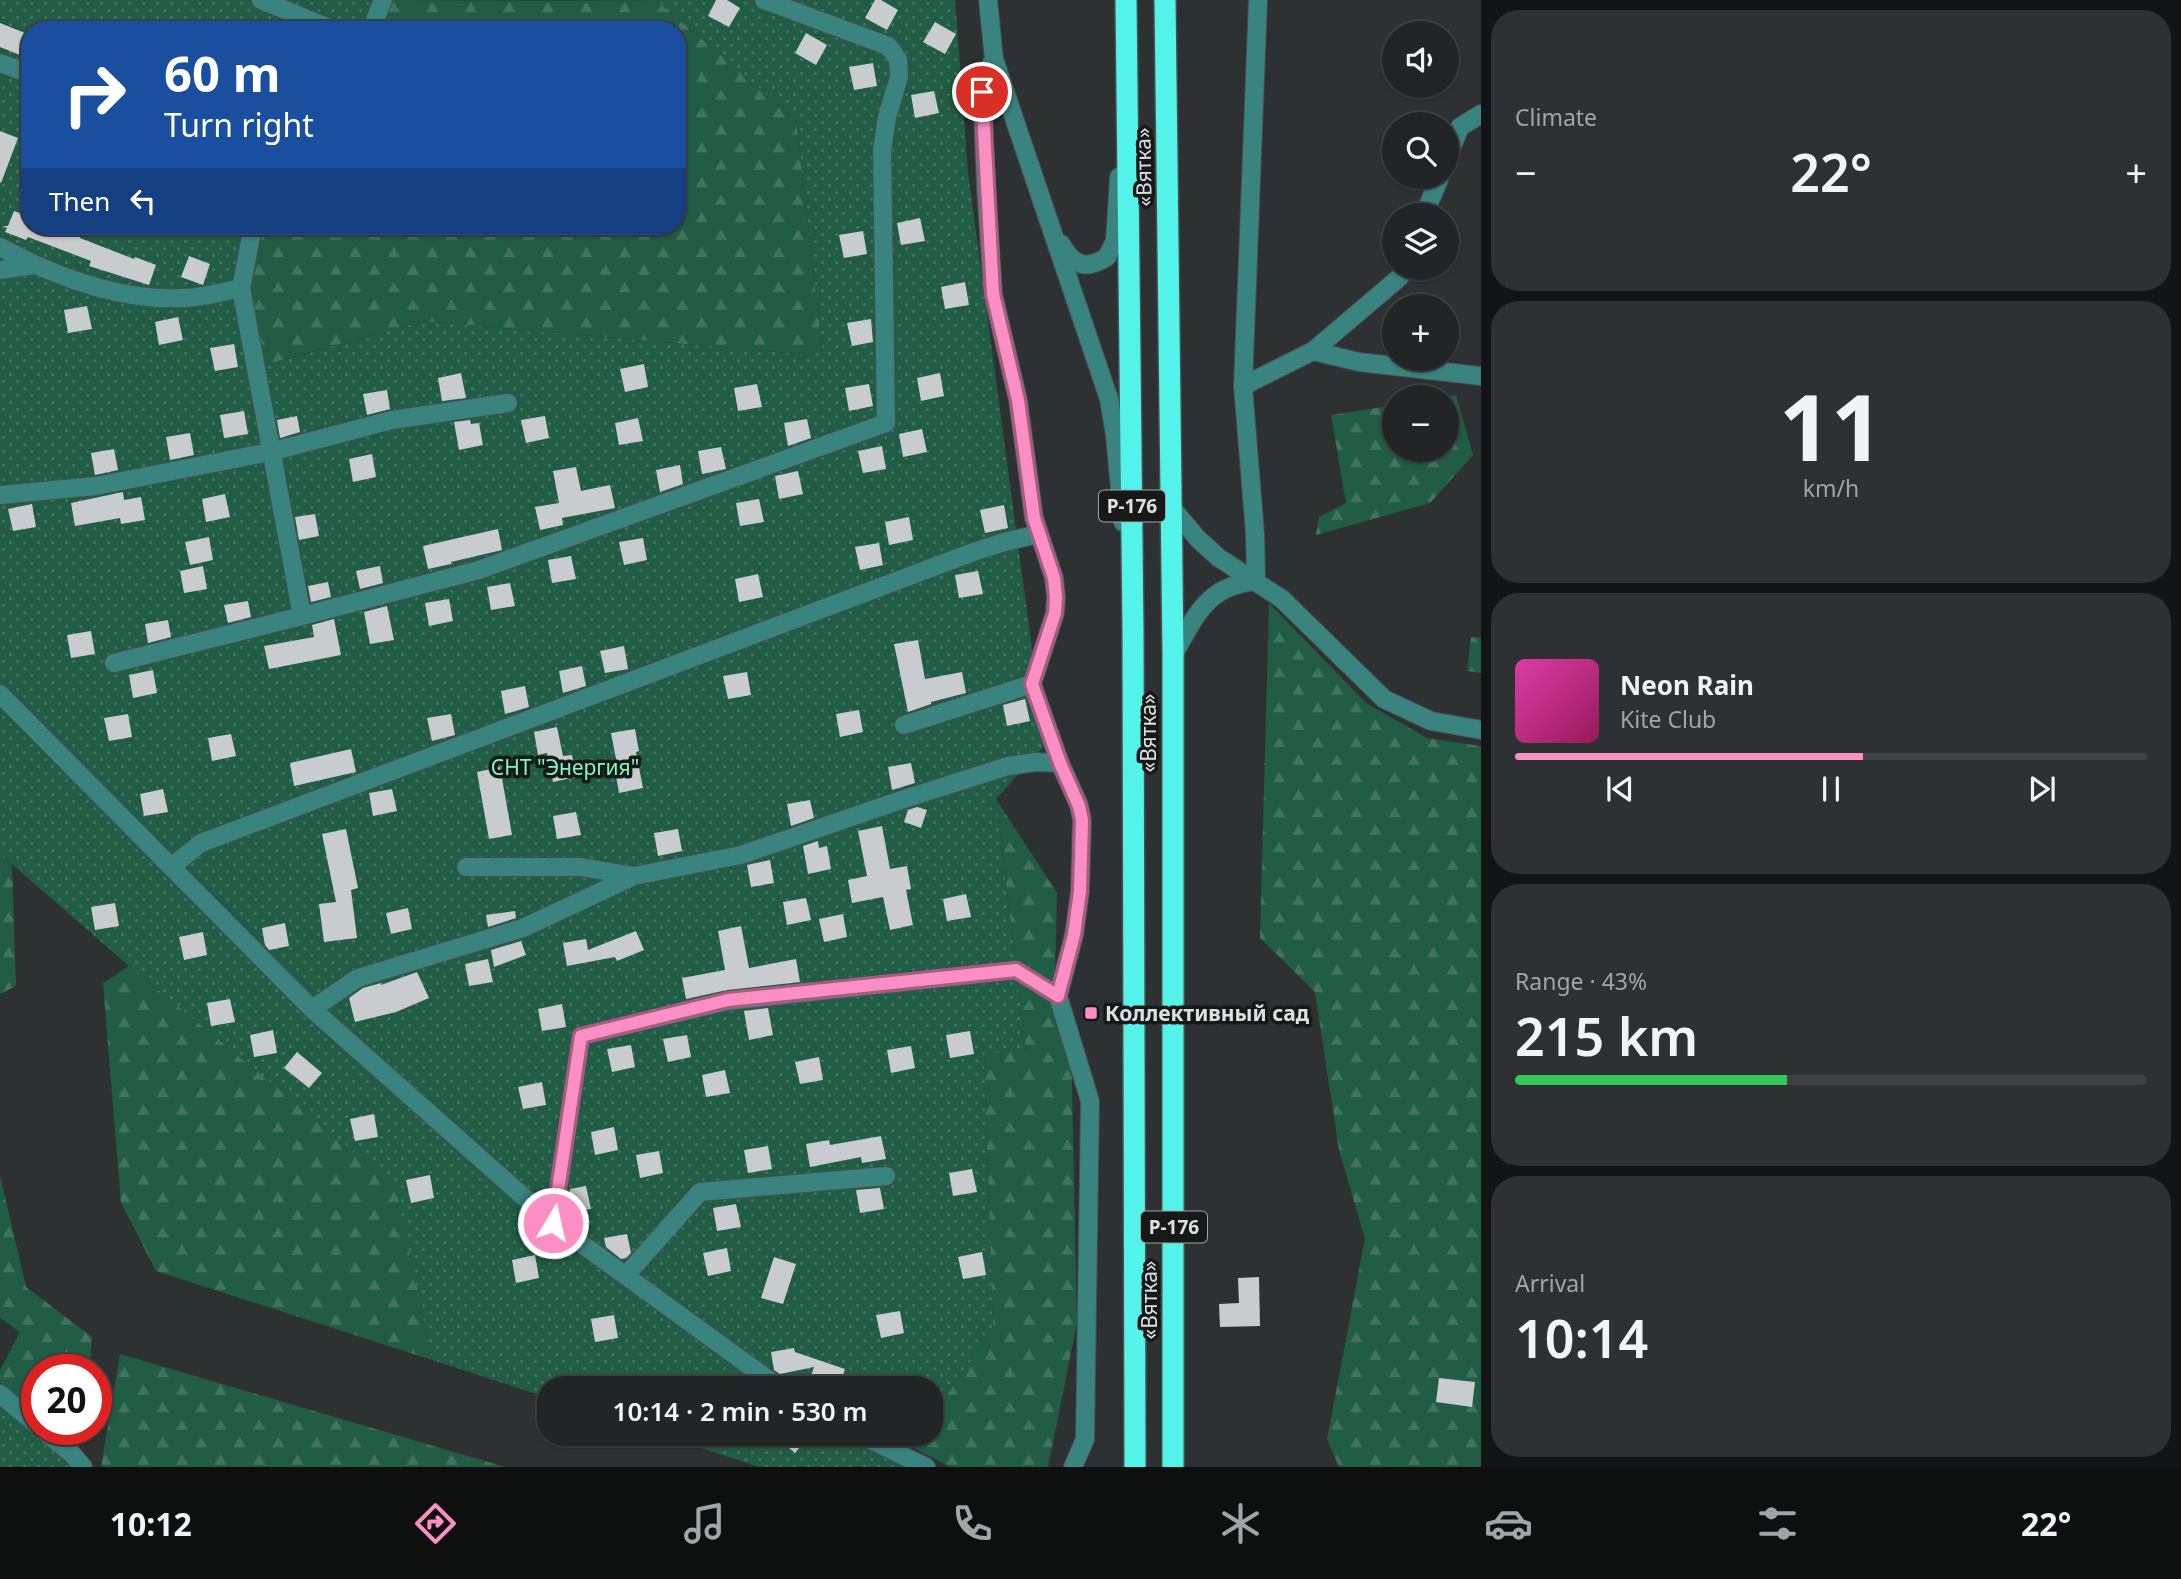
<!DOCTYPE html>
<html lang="en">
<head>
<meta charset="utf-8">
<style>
	body { margin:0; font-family:"Noto Sans",sans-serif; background:#2e3132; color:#f1f3f6; height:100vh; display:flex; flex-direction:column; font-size:26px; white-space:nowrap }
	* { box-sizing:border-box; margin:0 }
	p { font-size:23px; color:#a2a5a7 }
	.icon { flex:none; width:38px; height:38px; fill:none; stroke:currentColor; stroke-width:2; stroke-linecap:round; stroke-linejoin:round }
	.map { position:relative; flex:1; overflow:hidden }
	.side { display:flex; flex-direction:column; gap:10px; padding:10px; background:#131415; width:700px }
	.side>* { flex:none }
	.hud { position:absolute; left:21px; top:21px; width:665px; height:214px; border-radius:28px; box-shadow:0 2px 5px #0004,0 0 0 2px #3f4243; background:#1a4fa0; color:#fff; overflow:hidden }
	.controls { position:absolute; left:1382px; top:21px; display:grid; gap:14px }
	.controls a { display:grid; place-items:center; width:77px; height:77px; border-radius:50%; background:#222526; box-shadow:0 2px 5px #0004,0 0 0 2px #3f4243; font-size:35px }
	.speed { position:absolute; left:21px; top:1354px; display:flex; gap:14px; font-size:35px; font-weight:700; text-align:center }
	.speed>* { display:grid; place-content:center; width:91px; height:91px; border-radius:50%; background:#222526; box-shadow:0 2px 5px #0004,0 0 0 2px #3f4243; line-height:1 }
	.speed .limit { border:10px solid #d22; background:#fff; color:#111 }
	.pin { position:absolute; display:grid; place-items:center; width:60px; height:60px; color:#fff; margin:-30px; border:4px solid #fff; border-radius:50%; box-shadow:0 2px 7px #0007 }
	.me { position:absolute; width:77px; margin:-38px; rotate:9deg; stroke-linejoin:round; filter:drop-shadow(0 0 5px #0008) }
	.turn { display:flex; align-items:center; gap:24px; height:147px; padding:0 28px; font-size:32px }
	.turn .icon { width:91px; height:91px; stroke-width:2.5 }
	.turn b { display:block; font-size:49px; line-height:60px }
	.then { display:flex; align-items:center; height:66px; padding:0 28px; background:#0003; gap:14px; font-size:26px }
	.big { font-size:52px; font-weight:600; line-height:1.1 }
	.side .card { flex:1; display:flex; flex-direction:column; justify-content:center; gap:10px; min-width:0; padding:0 24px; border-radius:28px; background:#2e3132 }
	.side .dial { align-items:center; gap:0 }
	.dial b { font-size:91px; line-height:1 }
	.song { display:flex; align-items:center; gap:21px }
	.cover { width:84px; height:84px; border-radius:10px; background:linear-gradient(135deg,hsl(320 70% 55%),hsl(330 70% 35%)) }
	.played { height:7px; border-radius:4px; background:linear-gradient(90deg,#fb8fc4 55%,#3f4243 55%) }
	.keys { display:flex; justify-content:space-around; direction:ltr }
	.heat { display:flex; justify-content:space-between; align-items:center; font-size:38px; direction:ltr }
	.charge { height:10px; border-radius:5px; background:linear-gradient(90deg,#34c759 43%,#3f4243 0) }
	.trip { position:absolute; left:537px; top:1376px; width:406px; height:70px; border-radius:28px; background:#222526; box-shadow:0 2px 5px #0004,0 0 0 2px #3f4243; font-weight:600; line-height:70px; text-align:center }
	.tab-bar { display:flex; height:112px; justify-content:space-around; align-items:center; background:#0e0f0f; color:#a2a5a7 }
	.tab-bar .icon { width:49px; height:49px }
	.tab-bar .on { color:#fb8fc4 }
	.tab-bar b { font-size:32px; color:#f1f3f6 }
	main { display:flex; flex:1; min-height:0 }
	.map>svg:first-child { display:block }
	.green { fill:url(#green-dots) }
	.forest { fill:url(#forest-firs) }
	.building { fill:#c8cccf }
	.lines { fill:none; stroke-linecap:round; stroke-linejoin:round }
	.minor-casing { stroke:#4a4d4e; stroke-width:20 }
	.highway-casing { stroke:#4a4d4e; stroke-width:24 }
	.minor { stroke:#3a847f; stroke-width:18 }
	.highway { stroke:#53f3e9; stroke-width:21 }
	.route-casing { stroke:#a35d7f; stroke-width:18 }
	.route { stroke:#fb8fc4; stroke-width:12 }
	.poi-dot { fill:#fb8fc4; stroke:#171919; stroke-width:2.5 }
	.labels { text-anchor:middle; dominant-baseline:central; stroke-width:7; stroke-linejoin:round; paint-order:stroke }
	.shield { fill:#171919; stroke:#a2a4a4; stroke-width:2 }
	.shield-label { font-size:19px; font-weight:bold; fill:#dde0e0 }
	.street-label { font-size:21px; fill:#dde0e0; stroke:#171919 }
	.park-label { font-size:21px; fill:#80f8c2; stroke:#171919 }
	.poi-label { font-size:21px; font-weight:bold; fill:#dde0e0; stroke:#171919; text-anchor:start }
</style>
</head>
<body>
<main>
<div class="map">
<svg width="1481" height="1467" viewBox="0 0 1481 1467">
	<defs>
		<pattern id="green-dots" width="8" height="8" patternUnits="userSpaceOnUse" patternTransform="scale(1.75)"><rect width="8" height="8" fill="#215d44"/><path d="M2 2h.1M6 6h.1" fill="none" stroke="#41745f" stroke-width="1.8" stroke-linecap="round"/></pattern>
		<pattern id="forest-firs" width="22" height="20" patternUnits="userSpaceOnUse" patternTransform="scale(1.75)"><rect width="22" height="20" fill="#215d44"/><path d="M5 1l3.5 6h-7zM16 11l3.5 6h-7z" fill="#41745f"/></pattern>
	</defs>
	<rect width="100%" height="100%" fill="#2e3132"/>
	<g class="green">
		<polygon points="0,0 383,0 371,30 30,30 30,226 253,226 255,368 423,321 823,356 796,119 657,1 548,0 955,0 968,172 1045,745 996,799 1026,1053 984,1054 993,1329 931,1418 931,1388 550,1388 549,1398 432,1360 395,1186 129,966 0,854"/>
		<polygon points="0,1394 83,1467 0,1467"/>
		<polygon points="656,1433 921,1433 912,1447 904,1467 759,1467"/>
	</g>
	<g class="forest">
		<polygon points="383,0 657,1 796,119 823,356 423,321 254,368 241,288 253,226 677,226 677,30 371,30"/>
		<polygon points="1456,395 1473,455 1430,503 1316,535 1319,517 1346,503 1331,415 1395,405 1395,450 1447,450 1447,397 1445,397"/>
		<polygon points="1269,603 1366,703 1427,738 1481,746 1481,1467 1339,1467 1327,1439 1365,1239 1339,1150 1315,992 1260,938"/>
		<polygon points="1471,637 1481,638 1481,673 1467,671"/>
		<polygon points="996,799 1057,893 1054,1014 1071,1040 1077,1323 1048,1467 950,1467 912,1447 921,1433 931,1433 931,1418 993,1329 984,1054 1026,1052"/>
		<polygon points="0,854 12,865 16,986 0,994"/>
		<polygon points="129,966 396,1186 432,1360 156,1271 121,1203 103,983"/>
		<polygon points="0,1175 26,1287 92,1337 89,1370 37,1370 37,1409 0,1383 0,1370 20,1332 0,1318"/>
		<polygon points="120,1354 505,1467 101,1467"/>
	</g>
	<g class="building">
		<polygon points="716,0 727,0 740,8 729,27 708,16"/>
		<polygon points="875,0 881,0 898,10 887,30 865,18"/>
		<polygon points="935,22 956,34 945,54 923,42"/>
		<polygon points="0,23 30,35 30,59 0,47"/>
		<polygon points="806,33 827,45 816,65 795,53"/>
		<polygon points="873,63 877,86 854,90 849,67"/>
		<polygon points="934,91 939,113 915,118 911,95"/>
		<polygon points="0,131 18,138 1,183 0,182"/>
		<polygon points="14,211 30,217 30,226 62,226 82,233 80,238 134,259 135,257 156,265 149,285 89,266 91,261 28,237 26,240 5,232 7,228 3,226 8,226"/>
		<polygon points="920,218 925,241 901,245 897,223"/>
		<polygon points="863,231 867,254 844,258 839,235"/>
		<polygon points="189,256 210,264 203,285 181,277"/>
		<polygon points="965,282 969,305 945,309 941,287"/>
		<polygon points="87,306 92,329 68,333 64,310"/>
		<polygon points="178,317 183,340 159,345 155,322"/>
		<polygon points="871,319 873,342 852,346 847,323"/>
		<polygon points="234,344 238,367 215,371 210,348"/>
		<polygon points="644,364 648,387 625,392 620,369"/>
		<polygon points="461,373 466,398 442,401 438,378"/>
		<polygon points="940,373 944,396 921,401 917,378"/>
		<polygon points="757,384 762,407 738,411 734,388"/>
		<polygon points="869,384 873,406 849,411 845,388"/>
		<polygon points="387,390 390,409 367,415 363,394"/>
		<polygon points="244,411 248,434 224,438 220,415"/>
		<polygon points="297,416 300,432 280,438 277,420"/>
		<polygon points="545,416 549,438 526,443 521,420"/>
		<polygon points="638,418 643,441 619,445 615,423"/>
		<polygon points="807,419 811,438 788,446 784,423"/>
		<polygon points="470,420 471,424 479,423 483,445 459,450 454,422"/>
		<polygon points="922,429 927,452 903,457 899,434"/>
		<polygon points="190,433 194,455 170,460 166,437"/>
		<polygon points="882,446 886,469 863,473 858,451"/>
		<polygon points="721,447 726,469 702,474 698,451"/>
		<polygon points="114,449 118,470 95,475 91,453"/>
		<polygon points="372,454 376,477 353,482 349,459"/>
		<polygon points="680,465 683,484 660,492 656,470"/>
		<polygon points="576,467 581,491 610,485 615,508 562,518 563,525 540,530 535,507 559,503 553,471"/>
		<polygon points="798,471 803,494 779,499 775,476"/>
		<polygon points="123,492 124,500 141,497 145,520 121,524 120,518 75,526 71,503"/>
		<polygon points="225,494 230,517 206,522 202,499"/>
		<polygon points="759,499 764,522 740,526 736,503"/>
		<polygon points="32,504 36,527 13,531 8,509"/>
		<polygon points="1004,505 1008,528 985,533 980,510"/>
		<polygon points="315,514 319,536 299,540 295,517"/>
		<polygon points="909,517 913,540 889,545 885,522"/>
		<polygon points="498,529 502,550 451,562 451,564 428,569 423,546"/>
		<polygon points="209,537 213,560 190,565 185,542"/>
		<polygon points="643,538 647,560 624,565 619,542"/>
		<polygon points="879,543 883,565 860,570 855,547"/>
		<polygon points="571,556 576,579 552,583 548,560"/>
		<polygon points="203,566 207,589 184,593 180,571"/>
		<polygon points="380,566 383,583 360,589 356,571"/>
		<polygon points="978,571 983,594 959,598 955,575"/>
		<polygon points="758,574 763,597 739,602 735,579"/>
		<polygon points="328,582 331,597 311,602 308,586"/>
		<polygon points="510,583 515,606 491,610 487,587"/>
		<polygon points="449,599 453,621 429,626 425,603"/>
		<polygon points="248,601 251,617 228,623 224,605"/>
		<polygon points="387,606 394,640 370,644 364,612"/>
		<polygon points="334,619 341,655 269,669 264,646 314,637 312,625"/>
		<polygon points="168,620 171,637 148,643 145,624"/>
		<polygon points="91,631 95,654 71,658 67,635"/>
		<polygon points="918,640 925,679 962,672 966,693 931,702 931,704 908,712 894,644"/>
		<polygon points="624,646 628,669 605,673 600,651"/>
		<polygon points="582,666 586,686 563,693 559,671"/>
		<polygon points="153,670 157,693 133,698 129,675"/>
		<polygon points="747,672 751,695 728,699 723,676"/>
		<polygon points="525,686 529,707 505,714 501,691"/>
		<polygon points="1025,699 1030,721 1007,726 1003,705"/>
		<polygon points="859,710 863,732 840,737 836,714"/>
		<polygon points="128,714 132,737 109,741 104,718"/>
		<polygon points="451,714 455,735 432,741 427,718"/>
		<polygon points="557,727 563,756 572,755 576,777 553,782 547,753 538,755 534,732"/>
		<polygon points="635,729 639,751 636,752 643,788 619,793 615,770 618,769 611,733"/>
		<polygon points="231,734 236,756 212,761 208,738"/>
		<polygon points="351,749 356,772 294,786 290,763"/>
		<polygon points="911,763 915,783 892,790 888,767"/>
		<polygon points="500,767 512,835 489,839 477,772"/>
		<polygon points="163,789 168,812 144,816 140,794"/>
		<polygon points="392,789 397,811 373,816 369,793"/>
		<polygon points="810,800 814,818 791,826 787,804"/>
		<polygon points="917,807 927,810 921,828 904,822 908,810"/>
		<polygon points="576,812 581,835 557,839 553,816"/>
		<polygon points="882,826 890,869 907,866 911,889 906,890 913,925 890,930 883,897 852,903 848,880 867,876 858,831"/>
		<polygon points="346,829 358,888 351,890 357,938 324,942 319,904 336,902 322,834"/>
		<polygon points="678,829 682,851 658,856 654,833"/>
		<polygon points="818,841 819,848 827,846 831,869 808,874 803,846"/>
		<polygon points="770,860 774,883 751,887 747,865"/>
		<polygon points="966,894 971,917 947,921 943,899"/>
		<polygon points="806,898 811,920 787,925 783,902"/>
		<polygon points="115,903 119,926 95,930 91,907"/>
		<polygon points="408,908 412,929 391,934 386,913"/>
		<polygon points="515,911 516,918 488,927 486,915"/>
		<polygon points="843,914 847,937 824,942 819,919"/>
		<polygon points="285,923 289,946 269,950 265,945 262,928"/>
		<polygon points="741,926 749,968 796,959 800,982 727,990 686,999 682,978 725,970 718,931"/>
		<polygon points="636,931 644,950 617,961 615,957 567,966 563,943 586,939 588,950"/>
		<polygon points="203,932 207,955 184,960 179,937"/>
		<polygon points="521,941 526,955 494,967 491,950"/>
		<polygon points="488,959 493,982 469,986 465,964"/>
		<polygon points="417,972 429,998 396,1012 355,1022 349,998 363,988 381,983 381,985"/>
		<polygon points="230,999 235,1022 211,1026 207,1003"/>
		<polygon points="562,1004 566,1027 542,1031 538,1009"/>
		<polygon points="768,1008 773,1035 749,1040 744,1011"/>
		<polygon points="273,1030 277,1053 254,1057 250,1035"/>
		<polygon points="970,1031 974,1054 950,1058 946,1035"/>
		<polygon points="687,1035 691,1057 668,1062 663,1039"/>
		<polygon points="631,1045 635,1067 612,1072 607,1049"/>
		<polygon points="911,1046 915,1068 891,1073 887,1050"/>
		<polygon points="297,1052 322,1073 309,1088 284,1068"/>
		<polygon points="819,1057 823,1080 800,1084 795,1062"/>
		<polygon points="725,1070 730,1093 706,1097 702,1075"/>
		<polygon points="542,1082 546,1105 523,1109 518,1087"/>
		<polygon points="374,1114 378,1137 355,1141 350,1119"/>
		<polygon points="614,1127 618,1150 595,1155 591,1132"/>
		<polygon points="881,1136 886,1159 862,1163 861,1157 810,1167 806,1144 829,1140 830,1145"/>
		<polygon points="768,1146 772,1169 748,1173 744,1150"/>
		<polygon points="659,1151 663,1173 640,1178 636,1155"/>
		<polygon points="972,1169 977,1192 953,1196 949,1173"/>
		<polygon points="430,1175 434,1198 411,1203 406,1180"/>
		<polygon points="586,1186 591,1209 567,1213 570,1189"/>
		<polygon points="880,1188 884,1209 860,1213 856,1190"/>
		<polygon points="736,1204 741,1227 717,1231 713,1208"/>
		<polygon points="627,1234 631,1253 626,1258 621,1259 606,1247 604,1238"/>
		<polygon points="727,1248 731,1271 708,1276 703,1253"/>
		<polygon points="982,1252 986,1275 963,1279 958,1257"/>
		<polygon points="535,1255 539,1278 516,1283 512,1260"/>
		<polygon points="774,1257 796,1264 783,1304 761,1298"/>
		<polygon points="1259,1277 1260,1326 1220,1327 1219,1304 1239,1303 1238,1278"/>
		<polygon points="900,1311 904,1333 881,1338 876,1315"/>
		<polygon points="614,1315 618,1338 595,1342 591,1319"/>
		<polygon points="794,1348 795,1352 845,1369 839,1388 825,1388 809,1382 814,1367 780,1374 774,1370 771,1352"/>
		<polygon points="1439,1378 1475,1382 1472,1407 1436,1402"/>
		<polygon points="791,1433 812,1433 795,1453 783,1443"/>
	</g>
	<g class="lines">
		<g class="minor-casing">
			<g id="minor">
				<polyline points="261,0 334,30"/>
				<polyline points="988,0 994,59 1109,399 1115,435 1123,522"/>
				<polyline points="371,30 383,0"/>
				<polyline points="994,59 985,76 982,92 986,189 993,294 1018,400 1034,518 1054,578 1056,597 1055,613 1032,684 1060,763 1079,805 1082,820 1080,891 1074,935 1058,996 1090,1101 1085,1439 1073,1467"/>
				<polyline points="0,63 30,74"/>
				<polyline points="1447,158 1460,127 1481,114"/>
				<polyline points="1424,215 1440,177"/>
				<path d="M1061,244C1073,265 1085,271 1107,257L1115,241L1119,177"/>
				<path d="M0,247C54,276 120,301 182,298C202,298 221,292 241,288"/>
				<polyline points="0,270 34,265"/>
				<polyline points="1313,351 1400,277 1403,268"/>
				<polyline points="1243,386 1313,351 1359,362 1481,376"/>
				<polyline points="0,495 96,486 270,452 392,420 508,403"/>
				<polyline points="1171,507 1198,539 1219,558 1282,599 1384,699 1431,721 1481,730"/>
				<polyline points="1256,581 1255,533 1243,386 1258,0"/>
				<polyline points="302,616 479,570 886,423 882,151 887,117 899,77 898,59 888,46 764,0"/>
				<path d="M1173,655C1196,617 1205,586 1256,581"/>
				<polyline points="114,663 302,616 241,288 253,226"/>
				<polyline points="0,694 312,1009 553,1223 780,1388"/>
				<polyline points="904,725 1032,684"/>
				<polyline points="171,867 201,843 976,551 1008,541 1039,534"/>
				<polyline points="466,867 581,867 634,876"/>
				<polyline points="312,1009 358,978 523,928 634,876 741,855 901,800 1008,766 1036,762 1060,763"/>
				<polyline points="553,1223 581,1036 728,1001 1016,970 1058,996"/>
				<polyline points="627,1274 700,1192 886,1176"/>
				<polyline points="0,1394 37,1425"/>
				<polyline points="43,1430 72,1454 83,1467"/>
				<polyline points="857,1433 926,1467"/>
			</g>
		</g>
		<g class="highway-casing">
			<g id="highway">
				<polyline points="1126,0 1133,632 1135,1467"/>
				<polyline points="1165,0 1173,655 1173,1467"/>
			</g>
		</g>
		<use href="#minor" class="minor"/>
		<use href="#highway" class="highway"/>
	</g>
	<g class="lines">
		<g class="route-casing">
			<polyline id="route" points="553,1223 581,1036 728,1000 1016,970 1058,996 1074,935 1080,891 1082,820 1079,806 1060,763 1032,684 1055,613 1056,597 1054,578 1034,518 1018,400 993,294 982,92"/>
		</g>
		<use href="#route" class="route"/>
	</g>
	<rect class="poi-dot" x="1084" y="1006" width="14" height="14" rx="3.5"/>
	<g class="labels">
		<g class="shield">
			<rect x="1099" y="490.5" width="66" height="31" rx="5"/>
			<rect x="1141" y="1211.5" width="66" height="31" rx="5"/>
		</g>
		<g class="shield-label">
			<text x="1132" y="506">Р-176</text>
			<text x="1174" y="1227">Р-176</text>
		</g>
		<g class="street-label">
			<text transform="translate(1143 167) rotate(-91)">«Вятка»</text>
			<text transform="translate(1148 733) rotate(-90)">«Вятка»</text>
			<text transform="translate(1149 1300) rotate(-90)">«Вятка»</text>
		</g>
		<g class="park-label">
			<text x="565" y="767">СНТ "Энергия"</text>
		</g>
		<g class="poi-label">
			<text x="1105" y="1013">Коллективный сад</text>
		</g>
	</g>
</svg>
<div class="controls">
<a><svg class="icon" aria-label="sound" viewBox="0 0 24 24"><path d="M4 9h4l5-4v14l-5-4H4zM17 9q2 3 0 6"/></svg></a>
<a><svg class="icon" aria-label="search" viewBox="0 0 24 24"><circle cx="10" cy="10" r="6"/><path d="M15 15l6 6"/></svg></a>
<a><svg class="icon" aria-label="layers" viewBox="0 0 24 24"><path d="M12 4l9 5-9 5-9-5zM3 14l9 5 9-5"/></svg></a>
<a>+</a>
<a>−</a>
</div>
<div class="speed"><div class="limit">20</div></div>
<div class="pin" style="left:982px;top:92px;background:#d93025"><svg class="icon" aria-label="arrive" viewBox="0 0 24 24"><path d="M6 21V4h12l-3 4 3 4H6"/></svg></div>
<svg class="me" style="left:553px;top:1223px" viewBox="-20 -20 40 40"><circle r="17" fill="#fb8fc4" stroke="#fff" stroke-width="3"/><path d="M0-11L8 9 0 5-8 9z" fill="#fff"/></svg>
<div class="trip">10:14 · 2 min · 530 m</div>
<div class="hud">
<div class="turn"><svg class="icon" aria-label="right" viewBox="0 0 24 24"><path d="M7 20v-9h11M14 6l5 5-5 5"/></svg><div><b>60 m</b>Turn right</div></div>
<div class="then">Then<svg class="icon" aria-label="left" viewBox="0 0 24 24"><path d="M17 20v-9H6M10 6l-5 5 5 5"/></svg></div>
</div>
</div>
<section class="side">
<div class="card"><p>Climate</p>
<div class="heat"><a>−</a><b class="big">22°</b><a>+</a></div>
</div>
<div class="card dial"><b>11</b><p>km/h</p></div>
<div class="card">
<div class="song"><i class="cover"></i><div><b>Neon Rain</b><p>Kite Club</p></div></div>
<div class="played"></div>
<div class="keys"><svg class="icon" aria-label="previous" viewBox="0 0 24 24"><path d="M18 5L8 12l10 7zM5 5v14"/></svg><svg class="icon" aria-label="pause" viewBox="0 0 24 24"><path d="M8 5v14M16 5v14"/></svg><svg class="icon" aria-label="next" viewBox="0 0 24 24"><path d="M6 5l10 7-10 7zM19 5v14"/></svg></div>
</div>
<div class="card"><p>Range · 43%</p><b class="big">215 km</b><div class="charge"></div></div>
<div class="card"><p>Arrival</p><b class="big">10:14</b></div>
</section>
</main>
<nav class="tab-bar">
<b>10:12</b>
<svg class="icon on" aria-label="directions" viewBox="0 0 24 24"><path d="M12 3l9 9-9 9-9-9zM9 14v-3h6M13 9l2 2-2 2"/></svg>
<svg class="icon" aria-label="music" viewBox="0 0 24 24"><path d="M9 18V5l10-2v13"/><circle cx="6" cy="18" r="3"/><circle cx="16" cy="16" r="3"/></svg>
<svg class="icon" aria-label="phone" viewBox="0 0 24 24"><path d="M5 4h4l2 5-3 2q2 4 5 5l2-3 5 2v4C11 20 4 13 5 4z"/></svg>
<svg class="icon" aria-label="climate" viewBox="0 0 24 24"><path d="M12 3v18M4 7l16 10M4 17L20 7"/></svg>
<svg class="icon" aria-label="car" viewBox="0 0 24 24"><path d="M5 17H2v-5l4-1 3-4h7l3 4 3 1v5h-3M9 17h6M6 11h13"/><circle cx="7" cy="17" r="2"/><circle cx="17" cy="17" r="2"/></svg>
<svg class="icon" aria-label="filters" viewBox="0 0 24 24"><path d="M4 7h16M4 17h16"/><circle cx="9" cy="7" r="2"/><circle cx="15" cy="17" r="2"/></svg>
<b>22°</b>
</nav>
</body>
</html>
